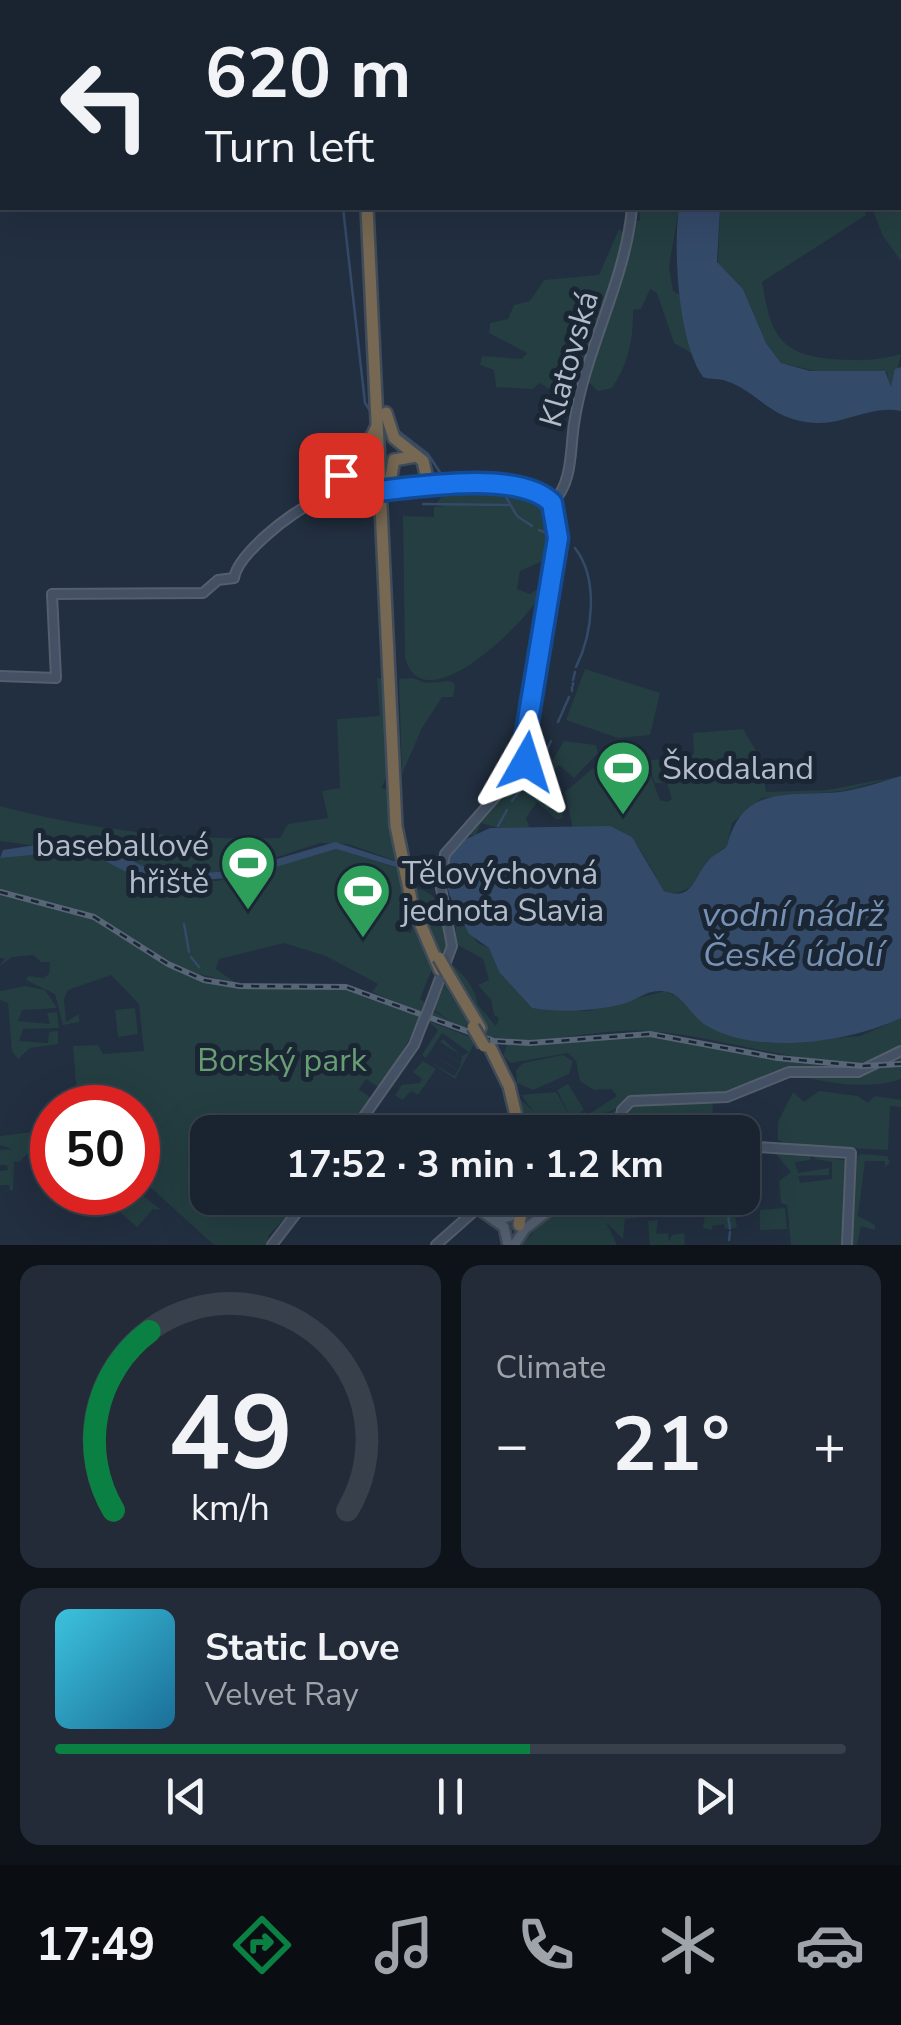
<!DOCTYPE html>
<html lang="en">
<head>
<meta charset="utf-8">
<style>
	body { margin:0; font-family:"Nunito Sans",sans-serif; background:#232b38; color:#f1f3f6; height:100vh; display:flex; flex-direction:column; font-size:38px; white-space:nowrap }
	* { box-sizing:border-box; margin:0 }
	p { font-size:32px; color:#9fa4ab }
	.icon { flex:none; width:55px; height:55px; fill:none; stroke:currentColor; stroke-width:2; stroke-linecap:round; stroke-linejoin:round }
	.map { position:relative; height:1245px; overflow:hidden }
	.side { display:flex; flex-direction:column; gap:20px; padding:20px; background:#0e131a; flex:1 }
	.side>* { flex:none }
	.guide { position:absolute; left:0px; top:0px; width:902px; height:210px; box-shadow:0 10px 40px #0002,0 0 0 2px #38404c; background:#1a2330; color:#f1f3f6; overflow:hidden }
	.speed { position:absolute; left:30px; top:1085px; display:flex; gap:20px; font-size:50px; font-weight:700; text-align:center }
	.speed>* { display:grid; place-content:center; width:130px; height:130px; border-radius:50%; background:#1a2330; box-shadow:0 10px 40px #0002,0 0 0 2px #38404c; line-height:1 }
	.speed .limit { border:15px solid #d22; background:#fff; color:#111 }
	.pin { position:absolute; display:grid; place-items:center; width:85px; height:85px; color:#fff; margin:-42px; border-radius:20px; box-shadow:0 5px 15px #0006 }
	.me { position:absolute; width:110px; margin:-55px; rotate:6deg; stroke-linejoin:round; filter:drop-shadow(0 0 8px #0008) }
	.turn { display:flex; align-items:center; gap:35px; height:210px; padding:0 40px; font-size:45px }
	.turn .icon { width:130px; height:130px; stroke-width:2.5 }
	.turn b { display:block; font-size:70px; line-height:85px }
	.big { font-size:75px; font-weight:700; line-height:1.1 }
	.side .widget { flex:1; display:flex; flex-direction:column; justify-content:center; gap:15px; min-width:0; padding:0 35px; border-radius:20px; background:#232b38 }
	.side .dial { align-items:center; gap:0 }
	.dial svg { height:260px; overflow:visible; fill:none; stroke:#38404c; stroke-width:7; stroke-linecap:round; text-anchor:middle }
	.dial text { fill:#f1f3f6; stroke:none }
	.song { display:flex; align-items:center; gap:30px }
	.cover { width:120px; height:120px; border-radius:15px; background:linear-gradient(135deg,hsl(190 70% 55%),hsl(200 70% 35%)) }
	.played { height:10px; border-radius:5px; background:linear-gradient(90deg,#0b8043 60%,#38404c 60%) }
	.keys { display:flex; justify-content:space-around; direction:ltr }
	.heat { display:flex; justify-content:space-between; align-items:center; font-size:55px; direction:ltr }
	.side .tiles { flex:1; display:grid; gap:20px; grid-template-columns:1fr 1fr }
	.widget:last-child { grid-column:span 2 }
	.trip { position:absolute; left:190px; top:1115px; width:570px; height:100px; border-radius:20px; background:#1a2330; box-shadow:0 10px 40px #0002,0 0 0 2px #38404c; font-weight:700; line-height:100px; text-align:center }
	.tabs { display:flex; height:160px; justify-content:space-around; align-items:center; background:#0a0e13; color:#9fa4ab }
	.tabs .icon { width:70px; height:70px }
	.tabs .active { color:#0b8043 }
	.tabs b { font-size:45px; color:#f1f3f6 }
	.map>svg:first-child { display:block }
	.green { fill:#243e41 }
	.water { fill:#344a69 }
	.lines { fill:none; stroke-linecap:round; stroke-linejoin:round }
	.stream { stroke:#344a69; stroke-width:2.5 }
	.secondary-casing { stroke:#545f6d; stroke-width:12 }
	.primary-casing { stroke:#3f4a58; stroke-width:14 }
	.highway-casing { stroke:#414c5a; stroke-width:16 }
	.secondary { stroke:#445063; stroke-width:8 }
	.primary { stroke:#546070; stroke-width:9 }
	.highway { stroke:#766852; stroke-width:11 }
	.rail-casing { stroke:#586577; stroke-width:6 }
	.rail { stroke:#1b2634; stroke-width:2.5; stroke-dasharray:8; stroke-linecap:butt }
	.secondary-bridge-casing { stroke:#545f6d; stroke-width:12; stroke-linecap:butt }
	.highway-bridge-casing { stroke:#414c5a; stroke-width:16; stroke-linecap:butt }
	.secondary-bridge { stroke:#445063; stroke-width:8 }
	.highway-bridge { stroke:#766852; stroke-width:11 }
	.route-casing { stroke:#114b97; stroke-width:25 }
	.route { stroke:#1a73e8; stroke-width:18 }
	.labels { text-anchor:middle; dominant-baseline:central; stroke-width:10; stroke-linejoin:round; paint-order:stroke }
	.street-label { font-size:32px; fill:#b2bcca; stroke:#1b2634 }
	.poi-label { font-size:32px; fill:#b2bcca; stroke:#1b2634; text-anchor:start }
	.park-label { font-size:32px; fill:#679e73; stroke:#1b2634 }
	.water-label { font-size:35px; font-style:italic; fill:#7792b5; stroke:#1b2634 }
</style>
</head>
<body>
<div class="map">
<svg width="901" height="1245" viewBox="0 0 901 1245">
	<rect width="100%" height="100%" fill="#222f40"/>
	<g class="green">
		<polygon points="901,165 901,261 883,236 872,208 900,208"/>
		<path d="M639,208H679L669,267L673,291L682,296L693,354L674,343L657,293L650,289L641,309L633,310C634,337 628,365 612,388L598,391L587,380L625,269L634,222L640,220Z"/>
		<path d="M720,208H863L866,215L762,282C771,332 777,354 832,359C858,361 876,361 901,354L894,386L889,385L887,372H841L846,378L781,363L766,343L743,289L718,264Z"/>
		<polygon points="619,229 626,235 623,254 573,392 562,396 539,383 533,389 496,387 494,370 480,365 482,356 522,359 527,353 489,333 490,323 508,319 514,305 530,301 544,280 599,275"/>
		<path d="M504,490C548,496 559,513 552,557L520,571L517,589L530,594L549,582C537,613 423,729 405,657L403,516L434,517V507H443L435,505L442,496Z"/>
		<polygon points="585,669 660,693 650,735 618,738 566,720"/>
		<path d="M377,678L387,679L390,771L381,788L391,790L396,861L348,844L320,843L235,871L159,875L91,842L75,839L38,846L0,841V806C89,830 188,841 280,838L288,824L328,818L322,791L340,788L337,719L380,716Z"/>
		<polygon points="413,678 426,683 451,681 455,685 453,697 442,697 422,728 402,774 399,679"/>
		<path d="M743,729L761,759L766,792L827,790L901,776L843,791L762,798L732,823L727,846L707,861L694,886L672,895L664,891C637,844 633,820 573,829L565,792L592,769L618,764L617,748L640,747L660,800L667,802L672,799L667,783H655L647,761L694,754L693,733Z"/>
		<polygon points="564,741 596,745 598,753 574,778 559,765 549,774 534,775 529,785 537,796 562,803 563,818 557,820 537,802 526,818 530,829 508,831 481,823 476,835 467,835 524,768 549,766"/>
		<path d="M77,849L95,853L141,880L218,881L336,849L397,868L408,918L405,931L411,933L415,919L434,964L420,999L427,1004L424,1014L372,992L378,984L326,956L284,943L219,959L216,969L236,983L182,970L181,973C230,994 275,981 326,987C360,990 391,1004 422,1018L380,1088L366,1079L359,1089L372,1099L349,1132H208V1198H304L269,1235L266,1245H214L138,1176V1108L78,1107L73,1046L98,1045L103,1054L144,1051L139,1004L111,975L68,990L64,999L66,1022L79,1014V1022L63,1025L55,994L26,980L28,976L43,978L49,974L50,962H41L33,955L12,957L0,966L5,958H0V894L96,921L175,970L176,966L98,916L0,890V858Z"/>
		<path d="M415,888C450,894 450,938 445,964Z"/>
		<path d="M465,926L478,943L489,948L499,972L532,1008L588,1011L665,991L680,998L708,1027L770,1043L860,1036L901,1018V1061C815,1072 734,1038 650,1031C596,1027 543,1047 489,1038L449,971L454,966C469,981 474,988 478,1005L496,1026L499,1018L494,1015L491,1000L478,985L489,980L483,959L456,944V927Z"/>
		<polygon points="444,984 470,1026 460,1029 428,1015 431,1010 449,1020 432,1008"/>
		<polygon points="25,986 45,990 57,1008 22,1010 18,1021 50,1024 47,1013 57,1012 59,1028 23,1029 19,1041 48,1043 49,1032 58,1031 58,1044 30,1048 18,1059 12,1051 8,1003 0,1000 0,991"/>
		<polygon points="135,1008 138,1034 118,1037 115,1010"/>
		<polygon points="426,1020 478,1040 481,1046 474,1044 455,1079 429,1061 454,1076 458,1071 432,1054 458,1070 461,1064 436,1047 461,1063 462,1056 440,1042 443,1039 462,1056 469,1052 442,1033 426,1058 422,1055 438,1030"/>
		<path d="M612,1036C709,1032 802,1078 901,1066V1079C868,1091 824,1082 795,1075C788,1073 729,1099 713,1102L712,1132H690L689,1121L687,1132H651L653,1124L630,1115V1122L649,1127V1132L620,1130L622,1106L592,1119L589,1114L617,1096L611,1089L594,1090L580,1081L576,1061L568,1053L511,1063L503,1056L507,1045Z"/>
		<polygon points="563,1055 573,1061 569,1074 533,1090 517,1083 516,1070 523,1063"/>
		<polygon points="423,1061 436,1069 418,1095 411,1091 402,1100 395,1095 402,1085 420,1083 422,1079 413,1072"/>
		<polygon points="568,1084 584,1110 574,1116 585,1112 590,1121 570,1132 525,1132 519,1098 534,1112 521,1095 556,1092 571,1118 557,1090"/>
		<polygon points="819,1091 858,1096 868,1103 875,1096 901,1100 901,1107 890,1106 888,1150 787,1145 778,1140 778,1122 793,1092 804,1102"/>
		<polygon points="614,1111 618,1113 615,1128 574,1132"/>
		<polygon points="33,1132 42,1141 52,1135 51,1147 32,1149 19,1162 14,1161 13,1190 0,1193 10,1190 9,1185 0,1185 0,1171 8,1170 7,1165 0,1165 0,1150 12,1149 0,1145 0,1136"/>
		<polygon points="776,1154 811,1154 810,1160 795,1162 798,1173 829,1168 829,1175 798,1176 800,1183 832,1179 832,1162 815,1159 814,1154 848,1161 843,1245 791,1245 787,1205 781,1203 779,1181 791,1172"/>
		<polygon points="861,1154 887,1156 890,1162 885,1167 885,1161 865,1161 858,1216 875,1225 875,1230 861,1226 857,1245 849,1245 855,1160 859,1159 856,1158"/>
		<polygon points="142,1188 142,1195 161,1210 153,1209 137,1227 121,1213 122,1206 114,1206 125,1193 137,1193"/>
		<polygon points="82,1193 84,1201 93,1193 118,1193 98,1214 94,1207 92,1214 76,1199"/>
		<polygon points="567,1198 694,1198 695,1211 625,1219 623,1239 606,1222 617,1245 521,1245"/>
		<polygon points="785,1208 787,1229 760,1230 760,1210"/>
		<polygon points="734,1212 737,1228 725,1229 724,1224 712,1226 712,1230 703,1228 705,1215"/>
		<polygon points="658,1220 656,1234 668,1233 669,1242 672,1235 684,1233 685,1245 650,1245 648,1221"/>
	</g>
	<g class="water">
		<path d="M679,208H720L717,262L743,289L766,343L781,363L810,371H885L891,387L895,369L901,367V411C872,405 846,424 817,423C769,421 760,392 726,381C719,378 711,380 703,377C678,342 673,249 679,208Z"/>
		<path d="M901,776V1018C850,1042 758,1056 707,1026C689,1016 683,990 659,991C646,991 635,1001 623,1004C594,1011 562,1013 532,1008L499,972L489,948L469,934L449,894L444,872L447,859L462,841L490,828L610,826L632,837L664,891C692,902 694,878 707,862C712,855 720,853 727,846C743,784 787,797 840,792C860,789 881,782 901,776Z"/>
		<polygon points="75,839 103,845 159,875 236,871 335,842 394,861 441,858 438,870 399,868 336,849 242,877 163,883 141,880 85,850 0,858 3,850"/>
	</g>
	<g class="lines">
		<g class="stream">
			<polyline points="412,2 415,0"/>
			<polyline points="824,2 824,0"/>
			<polyline points="343,208 365,403 371,412"/>
			<polyline points="397,430 428,454 441,474 491,476 498,481"/>
			<polyline points="502,490 517,516 532,526"/>
			<polyline points="547,495 548,494"/>
			<polyline points="423,504 510,505"/>
			<polyline points="539,530 569,542"/>
			<path d="M575,548C599,579 593,633 576,667"/>
			<polyline points="573,680 575,672"/>
			<polyline points="573,685 573,683"/>
			<polyline points="572,691 572,687"/>
			<polyline points="558,722 569,697"/>
			<polyline points="542,760 551,741"/>
			<polyline points="512,801 532,774"/>
			<polyline points="498,826 507,810"/>
			<polyline points="184,924 189,952"/>
			<polyline points="191,957 199,967"/>
			<polyline points="709,1215 728,1215 730,1229"/>
			<polyline points="729,1240 730,1232"/>
		</g>
		<g class="secondary-casing">
			<g id="secondary">
				<polyline points="644,0 644,2"/>
				<path d="M397,490C441,486 548,465 559,524L522,757L525,763L445,854L440,883L452,946L427,1013"/>
				<path d="M552,503C573,484 570,450 574,424C585,349 625,283 632,208"/>
				<path d="M0,676L56,678L52,594L203,593L218,580L234,578C238,554 292,511 315,502C333,495 352,494 371,492"/>
				<polyline points="353,1132 414,1045 423,1022"/>
				<polyline points="617,1132 622,1110 631,1101 727,1097 789,1072 858,1072 901,1051"/>
				<polyline points="742,1146 851,1153 847,1245"/>
				<polyline points="272,1245 308,1198"/>
				<polyline points="436,1245 489,1198"/>
			</g>
		</g>
		<g class="primary-casing">
			<g id="primary">
				<polyline points="477,1208 504,1227 508,1245"/>
				<polyline points="496,1220 511,1216 518,1198"/>
				<polyline points="514,1245 525,1229 555,1206"/>
			</g>
		</g>
		<g class="highway-casing">
			<g id="highway">
				<polyline points="338,0 339,2"/>
				<polyline points="348,2 349,0"/>
				<polyline points="367,208 396,826 412,904 440,970"/>
				<polyline points="386,413 394,438 423,461 429,487"/>
				<polyline points="389,487 394,460 416,456"/>
				<polyline points="343,495 342,469 368,445 376,428"/>
				<polyline points="448,974 480,1028"/>
				<polyline points="490,1047 509,1086 520,1132"/>
				<polyline points="528,1198 541,1207 556,1204 561,1198"/>
				<polyline points="519,1225 523,1198"/>
			</g>
		</g>
		<use href="#secondary" class="secondary"/>
		<use href="#primary" class="primary"/>
		<use href="#highway" class="highway"/>
		<g class="rail-casing">
			<polyline id="rail" points="0,892 94,917 168,964 204,980 240,986 346,987 494,1041 530,1043 650,1034 778,1058 862,1066 901,1064"/>
		</g>
		<use href="#rail" class="rail"/>
		<g class="secondary-bridge-casing">
			<g id="secondary-bridge">
				<polyline points="371,492 397,490"/>
				<polyline points="423,1022 427,1013"/>
			</g>
		</g>
		<g class="highway-bridge-casing">
			<g id="highway-bridge">
				<polyline points="439,958 448,974"/>
				<polyline points="473,1027 484,1046"/>
			</g>
		</g>
		<use href="#secondary-bridge" class="secondary-bridge"/>
		<use href="#highway-bridge" class="highway-bridge"/>
	</g>
	<g class="lines">
		<g class="route-casing">
			<path id="route" d="M341,475L344,495C393,491 516,466 552,503L558,538L522,757L526,762"/>
		</g>
		<use href="#route" class="route"/>
	</g>
	<defs>
		<g id="stadium-pin" transform="scale(2.875)"><path d="M0 17L-7.5 6A9.5 9.5 0 1 1 7.5 6Z" fill="#2e9e5b" stroke="#1b2634"/><path d="M0-5a6.5 5 0 1 0 0 10a6.5 5 0 1 0 0-10ZM-3.5-1.8h7v3.6h-7Z" fill="#fff"/></g>
	</defs>
	<g fill-rule="evenodd">
		<use href="#stadium-pin" x="623" y="768"/>
		<use href="#stadium-pin" x="248" y="863"/>
		<use href="#stadium-pin" x="363" y="891"/>
	</g>
	<g class="labels">
		<g class="street-label">
			<text transform="translate(569 359) rotate(-74)">Klatovská</text>
		</g>
		<g class="poi-label">
			<text x="662" y="768">Škodaland</text>
			<text x="209" y="845" text-anchor="end">baseballové<tspan x="209" dy="37">hřiště</tspan></text>
			<text x="402" y="873">Tělovýchovná<tspan x="402" dy="37">jednota Slavia</tspan></text>
		</g>
		<g class="park-label">
			<text x="282" y="1060">Borský park</text>
		</g>
		<g class="water-label">
			<text x="793" y="914">vodní nádrž<tspan x="793" dy="40">České údolí</tspan></text>
		</g>
	</g>
</svg>
<div class="speed"><div class="limit">50</div></div>
<div class="pin" style="left:341px;top:475px;background:#d93025"><svg class="icon" aria-label="arrive" viewBox="0 0 24 24"><path d="M6 21V4h12l-3 4 3 4H6"/></svg></div>
<svg class="me" style="left:526px;top:762px" viewBox="-20 -20 40 40"><path d="M0-17L14 15 0 8-14 15z" fill="#1a73e8" stroke="#fff" stroke-width="4"/></svg>
<div class="trip">17:52 · 3 min · 1.2 km</div>
<div class="guide">
<div class="turn"><svg class="icon" aria-label="left" viewBox="0 0 24 24"><path d="M17 20v-9H6M10 6l-5 5 5 5"/></svg><div><b>620 m</b>Turn left</div></div>
</div>
</div>
<section class="side">
<div class="tiles">
<div class="widget dial"><svg viewBox="0 0 100 80">
<path d="M14 69A42 42 0 1 1 86 69"/>
<path d="M14 69A42 42 0 0 1 25 14" stroke="#0b8043"/>
<text x="50" y="56" font-size="32" font-weight="700">49</text>
<text x="50" y="72" font-size="11">km/h</text>
</svg></div>
<div class="widget"><p>Climate</p>
<div class="heat"><a>−</a><b class="big">21°</b><a>+</a></div>
</div>
<div class="widget">
<div class="song"><i class="cover"></i><div><b>Static Love</b><p>Velvet Ray</p></div></div>
<div class="played"></div>
<div class="keys"><svg class="icon" aria-label="previous" viewBox="0 0 24 24"><path d="M18 5L8 12l10 7zM5 5v14"/></svg><svg class="icon" aria-label="pause" viewBox="0 0 24 24"><path d="M8 5v14M16 5v14"/></svg><svg class="icon" aria-label="next" viewBox="0 0 24 24"><path d="M6 5l10 7-10 7zM19 5v14"/></svg></div>
</div>
</div>
</section>
<nav class="tabs">
<b>17:49</b>
<svg class="icon active" aria-label="directions" viewBox="0 0 24 24"><path d="M12 3l9 9-9 9-9-9zM9 14v-3h6M13 9l2 2-2 2"/></svg>
<svg class="icon" aria-label="music" viewBox="0 0 24 24"><path d="M9 18V5l10-2v13"/><circle cx="6" cy="18" r="3"/><circle cx="16" cy="16" r="3"/></svg>
<svg class="icon" aria-label="phone" viewBox="0 0 24 24"><path d="M5 4h4l2 5-3 2q2 4 5 5l2-3 5 2v4C11 20 4 13 5 4z"/></svg>
<svg class="icon" aria-label="climate" viewBox="0 0 24 24"><path d="M12 3v18M4 7l16 10M4 17L20 7"/></svg>
<svg class="icon" aria-label="car" viewBox="0 0 24 24"><path d="M5 17H2v-5l4-1 3-4h7l3 4 3 1v5h-3M9 17h6M6 11h13"/><circle cx="7" cy="17" r="2"/><circle cx="17" cy="17" r="2"/></svg>
</nav>
</body>
</html>
